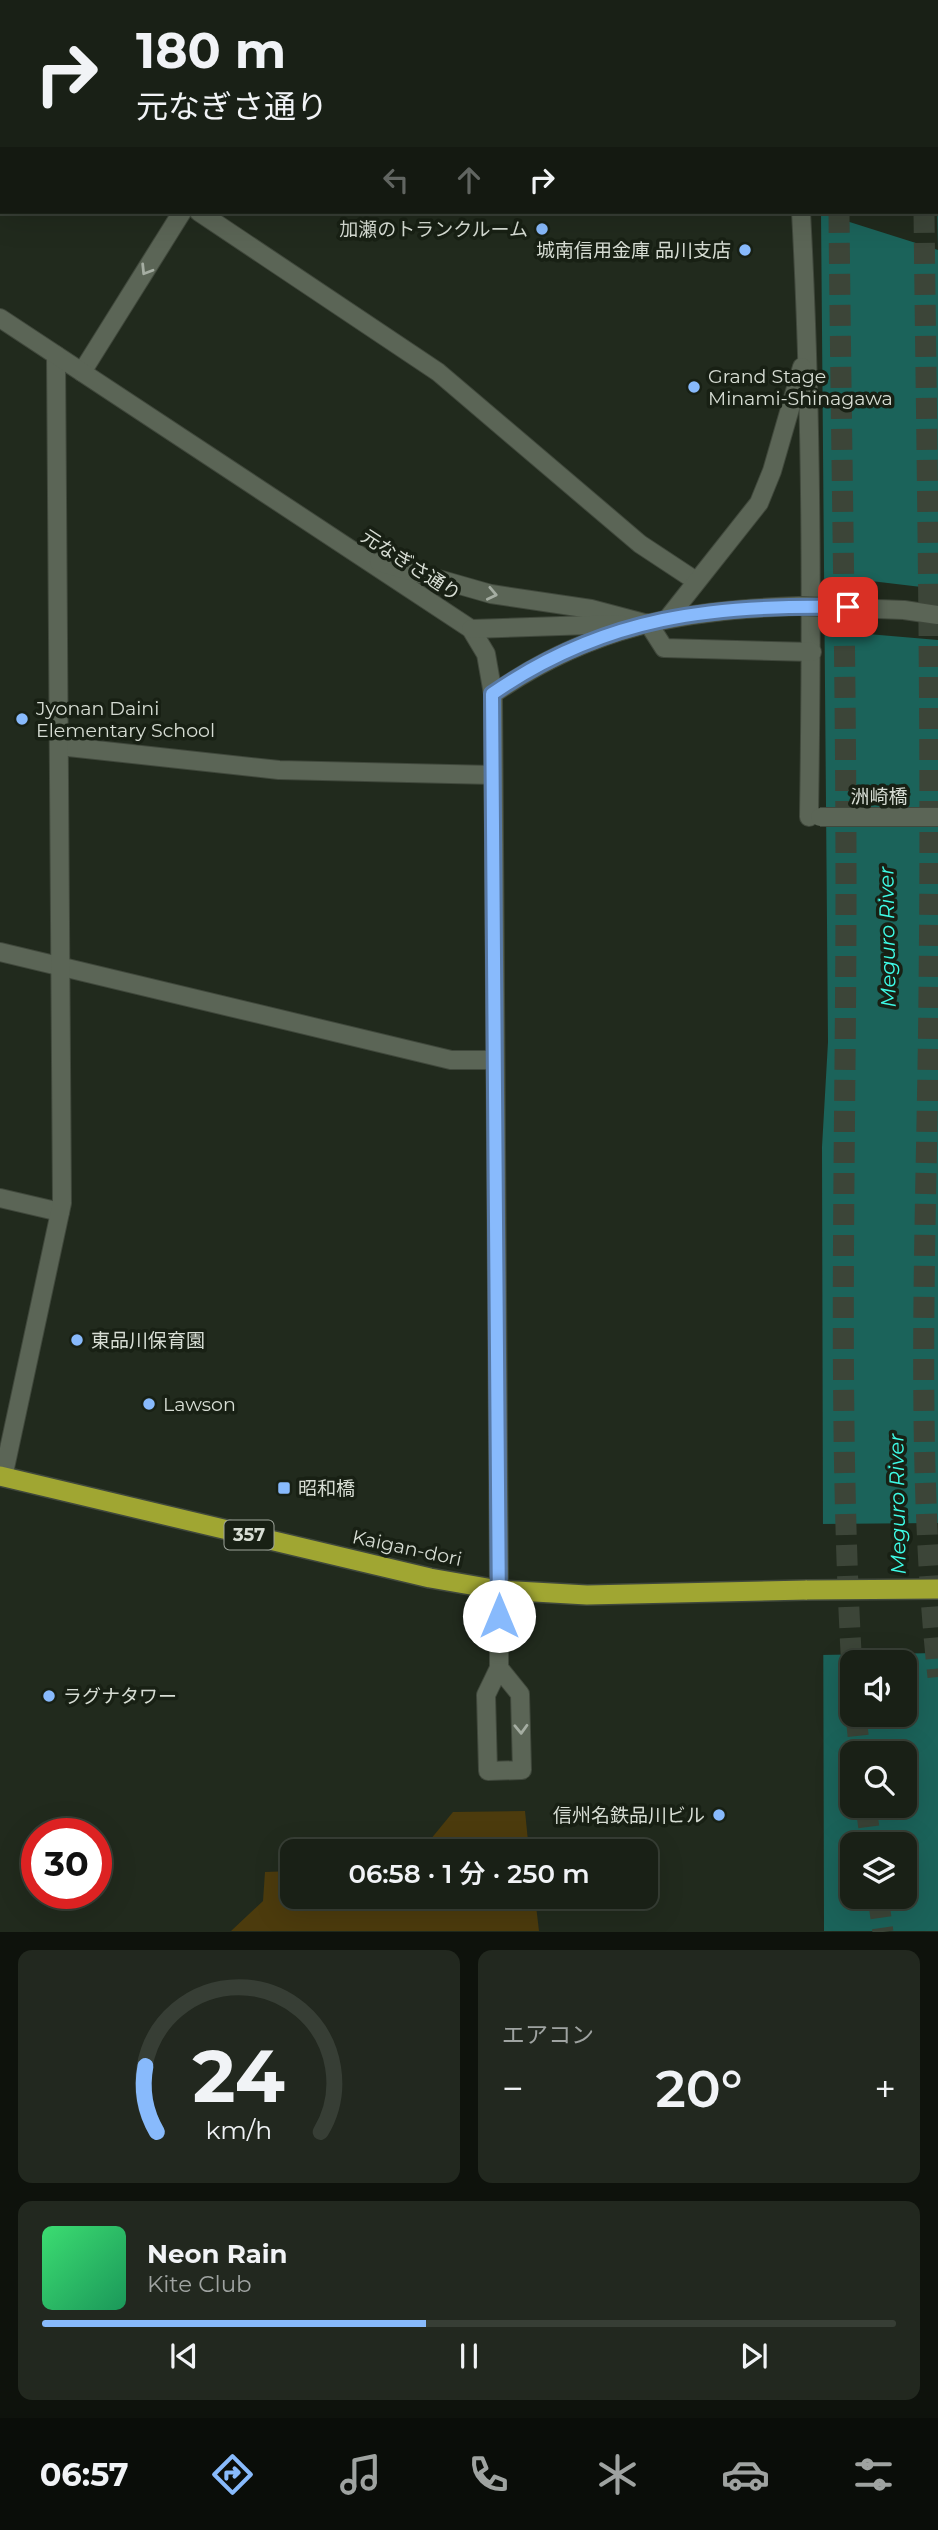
<!DOCTYPE html>
<html lang="ja">
<head>
<meta charset="utf-8">
<style>
	body { margin:0; font-family:Montserrat,"Noto Sans JP",sans-serif; background:#22281f; color:#f1f3f6; height:100vh; display:flex; flex-direction:column; font-size:26px; white-space:nowrap }
	* { box-sizing:border-box; margin:0 }
	p { font-size:23px; color:#9fa3a1 }
	.icon { flex:none; width:38px; height:38px; fill:none; stroke:currentColor; stroke-width:2; stroke-linecap:round; stroke-linejoin:round }
	.map { position:relative; height:1932px; overflow:hidden }
	.drawer { display:flex; flex-direction:column; gap:18px; padding:18px; background:#0e120c; flex:1 }
	.drawer>* { flex:none }
	.guide { position:absolute; left:0px; top:0px; width:938px; height:214px; box-shadow:0 7px 28px #0002,0 0 0 2px #373e35; background:#192016; color:#f1f3f6; overflow:hidden }
	.controls { position:absolute; left:840px; top:1650px; display:grid; gap:14px }
	.controls a { display:grid; place-items:center; width:77px; height:77px; border-radius:14px; background:#192016; box-shadow:0 7px 28px #0002,0 0 0 2px #373e35; font-size:35px }
	.speed { position:absolute; left:21px; top:1818px; display:flex; gap:14px; font-size:35px; font-weight:700; text-align:center }
	.speed>* { display:grid; place-content:center; width:91px; height:91px; border-radius:50%; background:#192016; box-shadow:0 7px 28px #0002,0 0 0 2px #373e35; line-height:1 }
	.speed .limit { border:10px solid #d22; background:#fff; color:#111 }
	.pin { position:absolute; display:grid; place-items:center; width:60px; height:60px; color:#fff; margin:-30px; border-radius:14px; box-shadow:0 4px 10px #0006 }
	.me { position:absolute; width:77px; margin:-38px; rotate:0deg; stroke-linejoin:round; filter:drop-shadow(0 0 5px #0008) }
	.turn { display:flex; align-items:center; gap:24px; height:147px; padding:0 21px; font-size:32px }
	.turn .icon { width:91px; height:91px; stroke-width:2.5 }
	.turn b { display:block; font-size:49px; line-height:60px }
	.lanes { display:flex; align-items:center; height:66px; padding:0 21px; background:#0003; justify-content:center; gap:35px; direction:ltr }
	.lanes .off { opacity:.35 }
	.big { font-size:52px; font-weight:600; line-height:1.1 }
	.drawer .widget { flex:1; display:flex; flex-direction:column; justify-content:center; gap:10px; min-width:0; padding:0 24px; border-radius:14px; background:#22281f }
	.drawer .dial { align-items:center; gap:0 }
	.dial svg { height:182px; overflow:visible; fill:none; stroke:#373e35; stroke-width:7; stroke-linecap:round; text-anchor:middle }
	.dial text { fill:#f1f3f6; stroke:none }
	.song { display:flex; align-items:center; gap:21px }
	.cover { width:84px; height:84px; border-radius:10px; background:linear-gradient(135deg,hsl(140 70% 55%),hsl(150 70% 35%)) }
	.played { height:7px; border-radius:4px; background:linear-gradient(90deg,#88bafc 45%,#373e35 45%) }
	.keys { display:flex; justify-content:space-around; direction:ltr }
	.heat { display:flex; justify-content:space-between; align-items:center; font-size:38px; direction:ltr }
	.drawer .tiles { flex:1; display:grid; gap:18px; grid-template-columns:1fr 1fr }
	.widget:last-child { grid-column:span 2 }
	.trip { position:absolute; left:280px; top:1839px; width:378px; height:70px; border-radius:14px; background:#192016; box-shadow:0 7px 28px #0002,0 0 0 2px #373e35; font-weight:600; line-height:70px; text-align:center }
	.tabs { display:flex; height:112px; justify-content:space-around; align-items:center; background:#0a0d09; color:#9fa3a1 }
	.tabs .icon { width:49px; height:49px }
	.tabs .active { color:#88bafc }
	.tabs b { font-size:32px; color:#f1f3f6 }
	.map>svg:first-child { display:block }
	.green { fill:#4c3b0d }
	.water { fill:#1b635a; fill-rule:evenodd }
	.pier { fill:#212a1d }
	.lines { fill:none; stroke-linecap:round; stroke-linejoin:round }
	.motorway-tunnel { stroke:#3c4538; stroke-width:21; stroke-dasharray:21 10; stroke-linecap:butt }
	.minor-casing { stroke:#40483c; stroke-width:20 }
	.tertiary-casing { stroke:#40483c; stroke-width:20 }
	.trunk-casing { stroke:#40483c; stroke-width:22 }
	.minor { stroke:#5b6556; stroke-width:18 }
	.tertiary { stroke:#5b6556; stroke-width:18 }
	.trunk { stroke:#a0a632; stroke-width:19 }
	.pedestrian-bridge-casing { stroke:#40483c; stroke-width:20; stroke-linecap:butt }
	.tertiary-bridge-casing { stroke:#40483c; stroke-width:20; stroke-linecap:butt }
	.trunk-bridge-casing { stroke:#40483c; stroke-width:22; stroke-linecap:butt }
	.pedestrian-bridge { stroke:#5b6556; stroke-width:18 }
	.tertiary-bridge { stroke:#5b6556; stroke-width:18 }
	.trunk-bridge { stroke:#a0a632; stroke-width:19 }
	.oneway { stroke:#a5ada2 }
	.route-casing { stroke:#5879a4; stroke-width:18 }
	.route { stroke:#88bafc; stroke-width:12 }
	.poi-dot { fill:#88bafc; stroke:#182014; stroke-width:2.5 }
	.labels { text-anchor:middle; dominant-baseline:central; stroke-width:7; stroke-linejoin:round; paint-order:stroke }
	.shield { fill:#182014; stroke:#9ea49a; stroke-width:2 }
	.shield-label { font-size:18px; font-weight:bold; fill:#d7ddd4 }
	.poi-label { font-size:19px; fill:#d7ddd4; stroke:#182014; text-anchor:start }
	.street-label { font-size:19px; fill:#d7ddd4; stroke:#182014 }
	.water-label { font-size:21px; font-style:italic; fill:#3efce7; stroke:#182014 }
</style>
</head>
<body>
<div class="map">
<svg width="938" height="1932" viewBox="0 0 938 1932">
	<rect width="100%" height="100%" fill="#212a1d"/>
	<g class="green">
		<polygon points="525,1811 529,1851 421,1851 453,1812"/>
		<polygon points="292,1871 292,1897 535,1897 539,1931 231,1931 263,1901 265,1872"/>
	</g>
	<path class="water" d="M818,0H938V1931H824L822,1147L828,1042L821,212H936V2ZM852,1662H905V1715H852ZM852,1754H905V1806H852ZM852,1844H905V1897H852Z"/>
	<g class="pier">
		<polygon points="936,154 938,250 818,212 936,212"/>
		<polygon points="822,579 871,581 938,589 938,640 821,630"/>
		<polygon points="938,1523 938,1653 820,1655 820,1524"/>
	</g>
	<g class="lines">
		<g class="motorway-tunnel">
			<polyline points="837,0 837,2"/>
			<polyline points="922,0 922,2"/>
			<path d="M839,212C841,436 846,661 846,886C846,1148 837,1409 852,1670"/>
			<path d="M924,212C927,472 932,732 929,993C927,1220 914,1451 938,1677"/>
			<polyline points="856,1715 860,1754"/>
			<polyline points="866,1806 871,1844"/>
			<polyline points="878,1897 883,1932"/>
		</g>
		<g class="minor-casing">
			<g id="minor">
				<polyline points="286,2 287,0"/>
				<polyline points="0,69 2,70"/>
				<polyline points="199,212 438,372 640,544 696,581"/>
				<path d="M801,212C812,413 812,615 809,817"/>
				<polyline points="82,372 182,212"/>
				<polyline points="668,618 759,503 772,471 802,367"/>
				<polyline points="648,623 664,648 812,652"/>
				<polyline points="59,746 279,770 493,775"/>
				<polyline points="0,952 451,1060 495,1060"/>
				<polyline points="0,1198 60,1212"/>
				<polyline points="3,1477 62,1203 56,355"/>
				<polyline points="499,1668 520,1694 522,1770 488,1771 486,1695 499,1668 499,1590"/>
			</g>
		</g>
		<g class="tertiary-casing">
			<g id="tertiary">
				<polyline points="517,0 520,2"/>
				<polyline points="787,0 787,2"/>
				<polyline points="936,187 938,187"/>
				<polyline points="0,318 471,629 486,654 493,694 499,1590"/>
				<polyline points="379,562 491,594 591,609 644,623"/>
				<polyline points="471,629 620,624"/>
				<path d="M493,694C591,626 681,610 799,606"/>
			</g>
		</g>
		<g class="trunk-casing">
			<polyline id="trunk" points="0,1476 430,1578 499,1590 587,1595 807,1590"/>
		</g>
		<use href="#minor" class="minor"/>
		<use href="#tertiary" class="tertiary"/>
		<use href="#trunk" class="trunk"/>
		<g class="pedestrian-bridge-casing">
			<polyline id="pedestrian-bridge" points="820,817 938,817"/>
		</g>
		<g class="tertiary-bridge-casing">
			<polyline id="tertiary-bridge" points="799,606 904,610 938,615"/>
		</g>
		<g class="trunk-bridge-casing">
			<polyline id="trunk-bridge" points="807,1590 938,1589"/>
		</g>
		<use href="#pedestrian-bridge" class="pedestrian-bridge"/>
		<use href="#tertiary-bridge" class="tertiary-bridge"/>
		<use href="#trunk-bridge" class="trunk-bridge"/>
	</g>
	<defs><path id="oneway-chevron" d="M-2-3.5L2.5 0L-2 3.5" fill="none" stroke-width="1.6" stroke-linecap="round" stroke-linejoin="round" transform="scale(1.75)"/></defs>
	<g class="oneway">
		<use href="#oneway-chevron" transform="translate(146 270) rotate(122)"/>
		<use href="#oneway-chevron" transform="translate(492 594) rotate(12)"/>
		<use href="#oneway-chevron" transform="translate(521 1729) rotate(88)"/>
	</g>
	<g class="lines">
		<g class="route-casing">
			<path id="route" d="M499,1616L492,694C604,616 715,604 848,607"/>
		</g>
		<use href="#route" class="route"/>
	</g>
	<g class="poi-dot">
		<circle cx="542" cy="229" r="7"/>
		<circle cx="745" cy="250" r="7"/>
		<circle cx="694" cy="387" r="7"/>
		<circle cx="22" cy="719" r="7"/>
		<circle cx="77" cy="1340" r="7"/>
		<circle cx="149" cy="1404" r="7"/>
		<rect x="277" y="1481" width="14" height="14" rx="3.5"/>
		<circle cx="49" cy="1696" r="7"/>
		<circle cx="719" cy="1815" r="7"/>
	</g>
	<g class="labels">
		<rect class="shield" x="224.5" y="1520.5" width="49" height="29" rx="5"/>
		<g class="shield-label">
			<text x="249" y="1535">357</text>
		</g>
		<g class="poi-label">
			<text x="528" y="229" text-anchor="end">加瀬のトランクルーム</text>
			<text x="731" y="250" text-anchor="end">城南信用金庫 品川支店</text>
			<text x="708" y="376">Grand Stage<tspan x="708" dy="22">Minami-Shinagawa</tspan></text>
			<text x="36" y="708">Jyonan Daini<tspan x="36" dy="22">Elementary School</tspan></text>
			<text x="91" y="1340">東品川保育園</text>
			<text x="163" y="1404">Lawson</text>
			<text x="298" y="1488">昭和橋</text>
			<text x="63" y="1696">ラグナタワー</text>
			<text x="705" y="1815" text-anchor="end">信州名鉄品川ビル</text>
		</g>
		<g class="street-label">
			<text transform="translate(411 565) rotate(33)">元なぎさ通り</text>
			<text x="879" y="796">洲崎橋</text>
			<text transform="translate(407 1548) rotate(12)">Kaigan-dori</text>
		</g>
		<g class="water-label">
			<text transform="translate(887 937) rotate(-91)">Meguro River</text>
			<text transform="translate(897 1504) rotate(-91)">Meguro River</text>
		</g>
	</g>
</svg>
<div class="controls">
<a><svg class="icon" aria-label="sound" viewBox="0 0 24 24"><path d="M4 9h4l5-4v14l-5-4H4zM17 9q2 3 0 6"/></svg></a>
<a><svg class="icon" aria-label="search" viewBox="0 0 24 24"><circle cx="10" cy="10" r="6"/><path d="M15 15l6 6"/></svg></a>
<a><svg class="icon" aria-label="layers" viewBox="0 0 24 24"><path d="M12 4l9 5-9 5-9-5zM3 14l9 5 9-5"/></svg></a>
</div>
<div class="speed"><div class="limit">30</div></div>
<div class="pin" style="left:848px;top:607px;background:#d93025"><svg class="icon" aria-label="arrive" viewBox="0 0 24 24"><path d="M6 21V4h12l-3 4 3 4H6"/></svg></div>
<svg class="me" style="left:499px;top:1616px" viewBox="-20 -20 40 40"><circle r="19" fill="#fff"/><path d="M0-13L10 11 0 6-10 11z" fill="#88bafc"/></svg>
<div class="trip">06:58 · 1 分 · 250 m</div>
<div class="guide">
<div class="turn"><svg class="icon" aria-label="right" viewBox="0 0 24 24"><path d="M7 20v-9h11M14 6l5 5-5 5"/></svg><div><b>180 m</b>元なぎさ通り</div></div>
<div class="lanes"><svg class="icon off" aria-label="left" viewBox="0 0 24 24"><path d="M17 20v-9H6M10 6l-5 5 5 5"/></svg><svg class="icon off" aria-label="ahead" viewBox="0 0 24 24"><path d="M12 20V5M6 11l6-6 6 6"/></svg><svg class="icon" aria-label="right" viewBox="0 0 24 24"><path d="M7 20v-9h11M14 6l5 5-5 5"/></svg></div>
</div>
</div>
<section class="drawer">
<div class="tiles">
<div class="widget dial"><svg viewBox="0 0 100 80">
<path d="M14 69A42 42 0 1 1 86 69"/>
<path d="M14 69A42 42 0 0 1 9 40" stroke="#88bafc"/>
<text x="50" y="56" font-size="32" font-weight="700">24</text>
<text x="50" y="72" font-size="11">km/h</text>
</svg></div>
<div class="widget"><p>エアコン</p>
<div class="heat"><a>−</a><b class="big">20°</b><a>+</a></div>
</div>
<div class="widget">
<div class="song"><i class="cover"></i><div><b>Neon Rain</b><p>Kite Club</p></div></div>
<div class="played"></div>
<div class="keys"><svg class="icon" aria-label="previous" viewBox="0 0 24 24"><path d="M18 5L8 12l10 7zM5 5v14"/></svg><svg class="icon" aria-label="pause" viewBox="0 0 24 24"><path d="M8 5v14M16 5v14"/></svg><svg class="icon" aria-label="next" viewBox="0 0 24 24"><path d="M6 5l10 7-10 7zM19 5v14"/></svg></div>
</div>
</div>
</section>
<nav class="tabs">
<b>06:57</b>
<svg class="icon active" aria-label="directions" viewBox="0 0 24 24"><path d="M12 3l9 9-9 9-9-9zM9 14v-3h6M13 9l2 2-2 2"/></svg>
<svg class="icon" aria-label="music" viewBox="0 0 24 24"><path d="M9 18V5l10-2v13"/><circle cx="6" cy="18" r="3"/><circle cx="16" cy="16" r="3"/></svg>
<svg class="icon" aria-label="phone" viewBox="0 0 24 24"><path d="M5 4h4l2 5-3 2q2 4 5 5l2-3 5 2v4C11 20 4 13 5 4z"/></svg>
<svg class="icon" aria-label="climate" viewBox="0 0 24 24"><path d="M12 3v18M4 7l16 10M4 17L20 7"/></svg>
<svg class="icon" aria-label="car" viewBox="0 0 24 24"><path d="M5 17H2v-5l4-1 3-4h7l3 4 3 1v5h-3M9 17h6M6 11h13"/><circle cx="7" cy="17" r="2"/><circle cx="17" cy="17" r="2"/></svg>
<svg class="icon" aria-label="filters" viewBox="0 0 24 24"><path d="M4 7h16M4 17h16"/><circle cx="9" cy="7" r="2"/><circle cx="15" cy="17" r="2"/></svg>
</nav>
</body>
</html>
